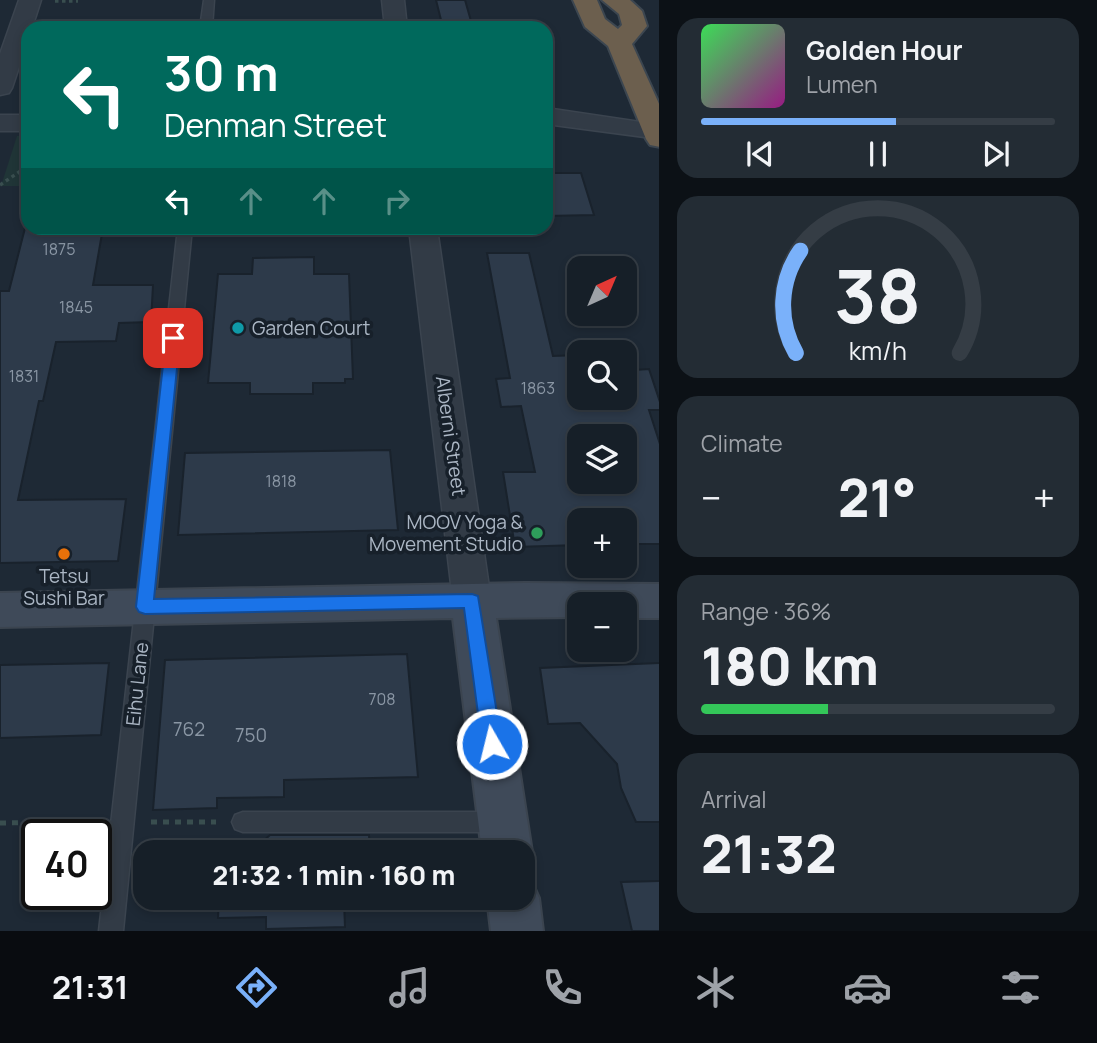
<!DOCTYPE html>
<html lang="en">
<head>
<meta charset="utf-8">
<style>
	body { margin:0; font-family:Manrope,sans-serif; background:#232c34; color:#f1f3f6; height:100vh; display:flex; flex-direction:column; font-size:26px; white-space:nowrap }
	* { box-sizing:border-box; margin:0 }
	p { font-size:23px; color:#9ea2a8 }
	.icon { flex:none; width:38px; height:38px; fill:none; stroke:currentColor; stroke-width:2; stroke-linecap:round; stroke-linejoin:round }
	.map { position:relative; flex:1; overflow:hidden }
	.details { display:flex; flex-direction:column; gap:18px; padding:18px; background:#0c1116; width:438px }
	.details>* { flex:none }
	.hud { position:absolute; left:21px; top:21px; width:532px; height:214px; border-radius:21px; box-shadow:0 4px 10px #0003,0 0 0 2px #353d45; background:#00695c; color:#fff; overflow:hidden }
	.needle { width:46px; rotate:44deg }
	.tools { position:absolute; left:567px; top:256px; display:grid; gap:14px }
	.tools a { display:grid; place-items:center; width:70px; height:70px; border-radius:14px; background:#161f28; box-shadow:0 4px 10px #0003,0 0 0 2px #353d45; font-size:35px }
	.speed { position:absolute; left:21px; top:819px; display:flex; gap:14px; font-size:35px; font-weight:700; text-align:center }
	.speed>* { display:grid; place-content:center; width:91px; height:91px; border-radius:50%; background:#161f28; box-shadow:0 4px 10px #0003,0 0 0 2px #353d45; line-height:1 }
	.speed .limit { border:4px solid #111; border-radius:10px; background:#fff; color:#111 }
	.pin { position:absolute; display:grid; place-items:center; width:60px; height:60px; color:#fff; margin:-30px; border-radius:14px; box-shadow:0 4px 10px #0006 }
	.me { position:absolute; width:77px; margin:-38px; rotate:352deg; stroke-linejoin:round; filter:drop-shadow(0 0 5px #0008) }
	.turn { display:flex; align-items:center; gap:24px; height:147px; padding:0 28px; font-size:32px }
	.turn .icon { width:91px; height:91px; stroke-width:2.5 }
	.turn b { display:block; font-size:49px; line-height:60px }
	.lanes { display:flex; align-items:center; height:66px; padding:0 28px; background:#0003; justify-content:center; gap:35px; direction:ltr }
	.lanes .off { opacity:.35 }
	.big { font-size:52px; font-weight:800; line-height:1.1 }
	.details .tile { flex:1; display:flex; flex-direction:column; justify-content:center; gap:10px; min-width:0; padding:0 24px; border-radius:21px; background:#232c34 }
	.details .dial { align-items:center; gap:0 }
	.dial svg { height:182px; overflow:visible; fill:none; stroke:#353d45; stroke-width:7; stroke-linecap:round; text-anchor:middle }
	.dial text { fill:#f1f3f6; stroke:none }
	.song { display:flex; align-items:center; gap:21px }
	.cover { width:84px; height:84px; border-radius:10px; background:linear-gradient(135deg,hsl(130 70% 55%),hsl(310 70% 35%)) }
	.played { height:7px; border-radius:4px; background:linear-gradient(90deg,#7ab1fa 55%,#353d45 55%) }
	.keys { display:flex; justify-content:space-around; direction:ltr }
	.heat { display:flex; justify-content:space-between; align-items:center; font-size:38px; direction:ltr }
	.charge { height:10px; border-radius:5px; background:linear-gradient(90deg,#34c759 36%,#353d45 0) }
	.trip { position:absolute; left:133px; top:840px; width:402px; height:70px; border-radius:21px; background:#161f28; box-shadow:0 4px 10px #0003,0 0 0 2px #353d45; font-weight:800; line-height:70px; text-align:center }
	.tab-bar { display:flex; height:112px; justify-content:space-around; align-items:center; background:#090c10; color:#9ea2a8 }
	.tab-bar .icon { width:49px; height:49px }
	.tab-bar .active { color:#7ab1fa }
	.tab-bar b { font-size:32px; color:#f1f3f6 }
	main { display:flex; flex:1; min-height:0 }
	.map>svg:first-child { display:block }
	.green { fill:#203537 }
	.building { fill:#2d3a4a; stroke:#19222c; stroke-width:2; fill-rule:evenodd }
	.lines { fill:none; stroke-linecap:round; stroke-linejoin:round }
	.lane-casing { stroke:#3b444f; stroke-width:3 }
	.street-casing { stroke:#3b444f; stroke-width:3 }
	.secondary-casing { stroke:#3b444f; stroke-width:4 }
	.highway-casing { stroke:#3c4650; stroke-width:4 }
	.path-far1 { stroke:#394e4f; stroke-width:3.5; stroke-dasharray:3.5 3.5; stroke-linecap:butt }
	.path { stroke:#394e4f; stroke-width:5; stroke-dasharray:6 6; stroke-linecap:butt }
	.lane { fill:#323b46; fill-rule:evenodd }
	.street { fill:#323b46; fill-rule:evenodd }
	.secondary { fill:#3f4a59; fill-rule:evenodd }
	.highway { fill:#6c5f4e; fill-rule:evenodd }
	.route { fill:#1a73e8; stroke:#114b97; stroke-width:2 }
	.culture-dot { fill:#0f9aa8; stroke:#17202a; stroke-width:2.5 }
	.leisure-dot { fill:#2e9e5b; stroke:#17202a; stroke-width:2.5 }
	.food-dot { fill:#e8710a; stroke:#17202a; stroke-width:2.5 }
	.labels { text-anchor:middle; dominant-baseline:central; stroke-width:7; stroke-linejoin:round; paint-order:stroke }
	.number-label { font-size:16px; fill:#8a96a4 }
	.poi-label { font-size:19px; fill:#abb6c4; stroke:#17202a; text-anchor:start }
	.street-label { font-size:19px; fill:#abb6c4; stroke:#17202a }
	.near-number-label { font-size:19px; fill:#8a96a4 }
</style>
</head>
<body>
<main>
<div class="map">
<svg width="660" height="931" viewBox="0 0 660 931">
	<rect width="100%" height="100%" fill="#1e2935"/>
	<polygon class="green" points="17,136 28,136 28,186 1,186"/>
	<g class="building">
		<polygon points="436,0 465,0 473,28 443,28"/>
		<polygon points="546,173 581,173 594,215 546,216"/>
		<polygon points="25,228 103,228 93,285 153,285 151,322 119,323 116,341 56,342 43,401 39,401 18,500 126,499 118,561 0,563 0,291 9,291"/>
		<path d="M487,253H529L553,356L579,355V397H625V354H630L635,370L649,369L660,402V410H649L660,444V544H625V520H579V545L515,547L503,472H535L521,406L501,407L496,379L510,378ZM579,436H625V481H579Z"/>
		<polygon points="314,257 314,274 349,274 353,379 345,379 345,383 313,383 313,394 250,394 250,383 208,383 218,274 252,274 253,258"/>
		<polygon points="390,450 398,530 178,535 185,453"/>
		<polygon points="407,654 418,777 284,780 284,797 217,798 217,808 153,810 165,660"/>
		<polygon points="109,663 101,735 0,738 0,665"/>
		<polygon points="660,663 660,822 636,822 621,788 617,764 580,723 548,724 540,668"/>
		<polygon points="270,835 369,835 370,852 251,852"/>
		<polygon points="660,881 660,931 632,931 621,882"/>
		<polygon points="219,898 373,898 373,900 344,901 345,927 266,929 266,917 218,918"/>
	</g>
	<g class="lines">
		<g class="lane-casing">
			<g id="lane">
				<polygon points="204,0 214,0 212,28 200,28"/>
				<polygon points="178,228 192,228 123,931 99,931"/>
				<polygon points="243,812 503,812 511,815 514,822 511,829 503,832 243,832 235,829 232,822 235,815"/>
			</g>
		</g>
		<g class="street-casing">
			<g id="street">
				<polygon points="19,0 41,0 32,28 28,28 28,40 12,88 9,93 0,95 0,54"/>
				<polygon points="382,0 404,0 407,28 385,28"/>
				<polygon points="546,108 660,125 660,139 546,124"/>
				<rect x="0" y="115" width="28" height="16"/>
				<polygon points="409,228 437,228 491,601 486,612 472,616 458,612 453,601"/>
			</g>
		</g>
		<g class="secondary-casing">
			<g id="secondary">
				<polygon points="525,583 660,584 660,618 625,618 625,604 579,604 579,617 496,618 532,852 523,869 523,852 482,852 453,618 0,627 0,593"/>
				<polygon points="523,877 531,880 539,898 543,931 491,931 487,898 523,898"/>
			</g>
		</g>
		<g class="highway-casing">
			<polygon id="highway" points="573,0 597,0 605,19 618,29 622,25 619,14 602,0 630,0 642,11 647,26 632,44 660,106 660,147 650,145 646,139 608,46 585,27"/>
		</g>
		<g class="path-far1">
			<polyline points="55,1 78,1"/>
			<polyline points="0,185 28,166"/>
		</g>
		<g class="path">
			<polyline points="151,822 216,822"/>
			<polyline points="0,823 94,822"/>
		</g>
		<use href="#lane" class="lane"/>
		<use href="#street" class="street"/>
		<use href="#secondary" class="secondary"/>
		<use href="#highway" class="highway"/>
	</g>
	<polygon class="route" points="173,333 180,338 154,599 472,594 478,596 502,744 499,750 492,752 485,750 482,744 464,608 145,614 139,612 136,607 166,338"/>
	<circle class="culture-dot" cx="238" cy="328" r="7"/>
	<circle class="leisure-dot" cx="537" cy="533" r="7"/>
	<circle class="food-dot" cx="64" cy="554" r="7"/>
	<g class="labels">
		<g class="number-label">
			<text x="59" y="249">1875</text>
			<text x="76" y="307">1845</text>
			<text x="24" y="376">1831</text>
			<text x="538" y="388">1863</text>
			<text x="281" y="481">1818</text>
			<text x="382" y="699">708</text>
		</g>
		<g class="poi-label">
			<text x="252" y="328">Garden Court</text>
			<text x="523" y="522" text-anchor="end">MOOV Yoga &amp;<tspan x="523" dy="22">Movement Studio</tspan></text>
			<text x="64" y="576" text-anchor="middle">Tetsu<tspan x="64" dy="22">Sushi Bar</tspan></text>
		</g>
		<g class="street-label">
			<text transform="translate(451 436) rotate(82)">Alberni Street</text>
			<text transform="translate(137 684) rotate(-84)">Eihu Lane</text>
		</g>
		<g class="near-number-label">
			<text x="189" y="729">762</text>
			<text x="251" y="735">750</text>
		</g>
	</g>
</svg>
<div class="tools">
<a><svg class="needle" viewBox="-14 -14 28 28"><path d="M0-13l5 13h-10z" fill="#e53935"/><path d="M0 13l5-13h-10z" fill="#9ea2a8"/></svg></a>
<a><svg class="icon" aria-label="search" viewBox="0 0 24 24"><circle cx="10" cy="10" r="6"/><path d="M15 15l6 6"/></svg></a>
<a><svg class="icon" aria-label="layers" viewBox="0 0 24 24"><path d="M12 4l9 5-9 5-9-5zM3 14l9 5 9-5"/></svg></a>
<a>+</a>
<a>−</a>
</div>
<div class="speed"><div class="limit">40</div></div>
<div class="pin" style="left:173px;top:338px;background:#d93025"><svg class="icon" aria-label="arrive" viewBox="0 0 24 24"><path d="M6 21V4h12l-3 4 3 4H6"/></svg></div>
<svg class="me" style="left:492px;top:744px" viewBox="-20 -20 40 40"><circle r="17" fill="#1a73e8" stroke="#fff" stroke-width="3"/><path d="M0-11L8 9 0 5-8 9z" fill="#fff"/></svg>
<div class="trip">21:32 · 1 min · 160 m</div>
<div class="hud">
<div class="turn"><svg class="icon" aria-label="left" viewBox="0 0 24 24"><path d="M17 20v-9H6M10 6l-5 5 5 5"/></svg><div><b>30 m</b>Denman Street</div></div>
<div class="lanes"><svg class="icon" aria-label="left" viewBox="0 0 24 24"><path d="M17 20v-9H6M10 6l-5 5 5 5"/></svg><svg class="icon off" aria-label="ahead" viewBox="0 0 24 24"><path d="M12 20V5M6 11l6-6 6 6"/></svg><svg class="icon off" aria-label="ahead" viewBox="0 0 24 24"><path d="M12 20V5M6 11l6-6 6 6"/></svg><svg class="icon off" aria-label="right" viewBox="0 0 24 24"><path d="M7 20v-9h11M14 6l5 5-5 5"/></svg></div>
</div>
</div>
<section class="details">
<div class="tile">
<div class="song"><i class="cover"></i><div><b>Golden Hour</b><p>Lumen</p></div></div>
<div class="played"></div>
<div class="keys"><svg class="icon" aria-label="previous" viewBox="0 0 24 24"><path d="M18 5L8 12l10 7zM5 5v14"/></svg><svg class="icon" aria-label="pause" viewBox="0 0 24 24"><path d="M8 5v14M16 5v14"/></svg><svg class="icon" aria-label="next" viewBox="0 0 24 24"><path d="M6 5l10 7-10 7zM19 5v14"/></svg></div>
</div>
<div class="tile dial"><svg viewBox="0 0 100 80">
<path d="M14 69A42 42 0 1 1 86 69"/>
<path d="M14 69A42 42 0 0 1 16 24" stroke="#7ab1fa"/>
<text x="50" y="56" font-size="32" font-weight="700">38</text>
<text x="50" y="72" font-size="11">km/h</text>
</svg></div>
<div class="tile"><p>Climate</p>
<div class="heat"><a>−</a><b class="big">21°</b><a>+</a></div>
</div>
<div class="tile"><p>Range · 36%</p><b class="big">180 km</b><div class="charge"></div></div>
<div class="tile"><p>Arrival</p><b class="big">21:32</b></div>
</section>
</main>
<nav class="tab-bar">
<b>21:31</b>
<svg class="icon active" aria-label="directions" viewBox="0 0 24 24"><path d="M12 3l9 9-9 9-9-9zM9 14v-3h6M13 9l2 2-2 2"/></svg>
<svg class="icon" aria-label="music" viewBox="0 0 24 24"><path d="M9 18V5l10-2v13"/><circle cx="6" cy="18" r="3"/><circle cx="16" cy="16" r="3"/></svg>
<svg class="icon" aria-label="phone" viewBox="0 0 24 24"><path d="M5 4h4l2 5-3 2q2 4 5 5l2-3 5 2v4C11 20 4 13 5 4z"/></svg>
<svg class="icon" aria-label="climate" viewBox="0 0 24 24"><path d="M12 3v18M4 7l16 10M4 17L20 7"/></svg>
<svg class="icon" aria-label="car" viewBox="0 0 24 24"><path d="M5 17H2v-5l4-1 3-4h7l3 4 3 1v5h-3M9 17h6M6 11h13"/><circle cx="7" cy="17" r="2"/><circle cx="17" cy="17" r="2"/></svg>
<svg class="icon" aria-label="filters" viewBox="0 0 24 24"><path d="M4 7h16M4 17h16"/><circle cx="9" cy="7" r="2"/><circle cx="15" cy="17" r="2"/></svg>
</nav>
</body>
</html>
